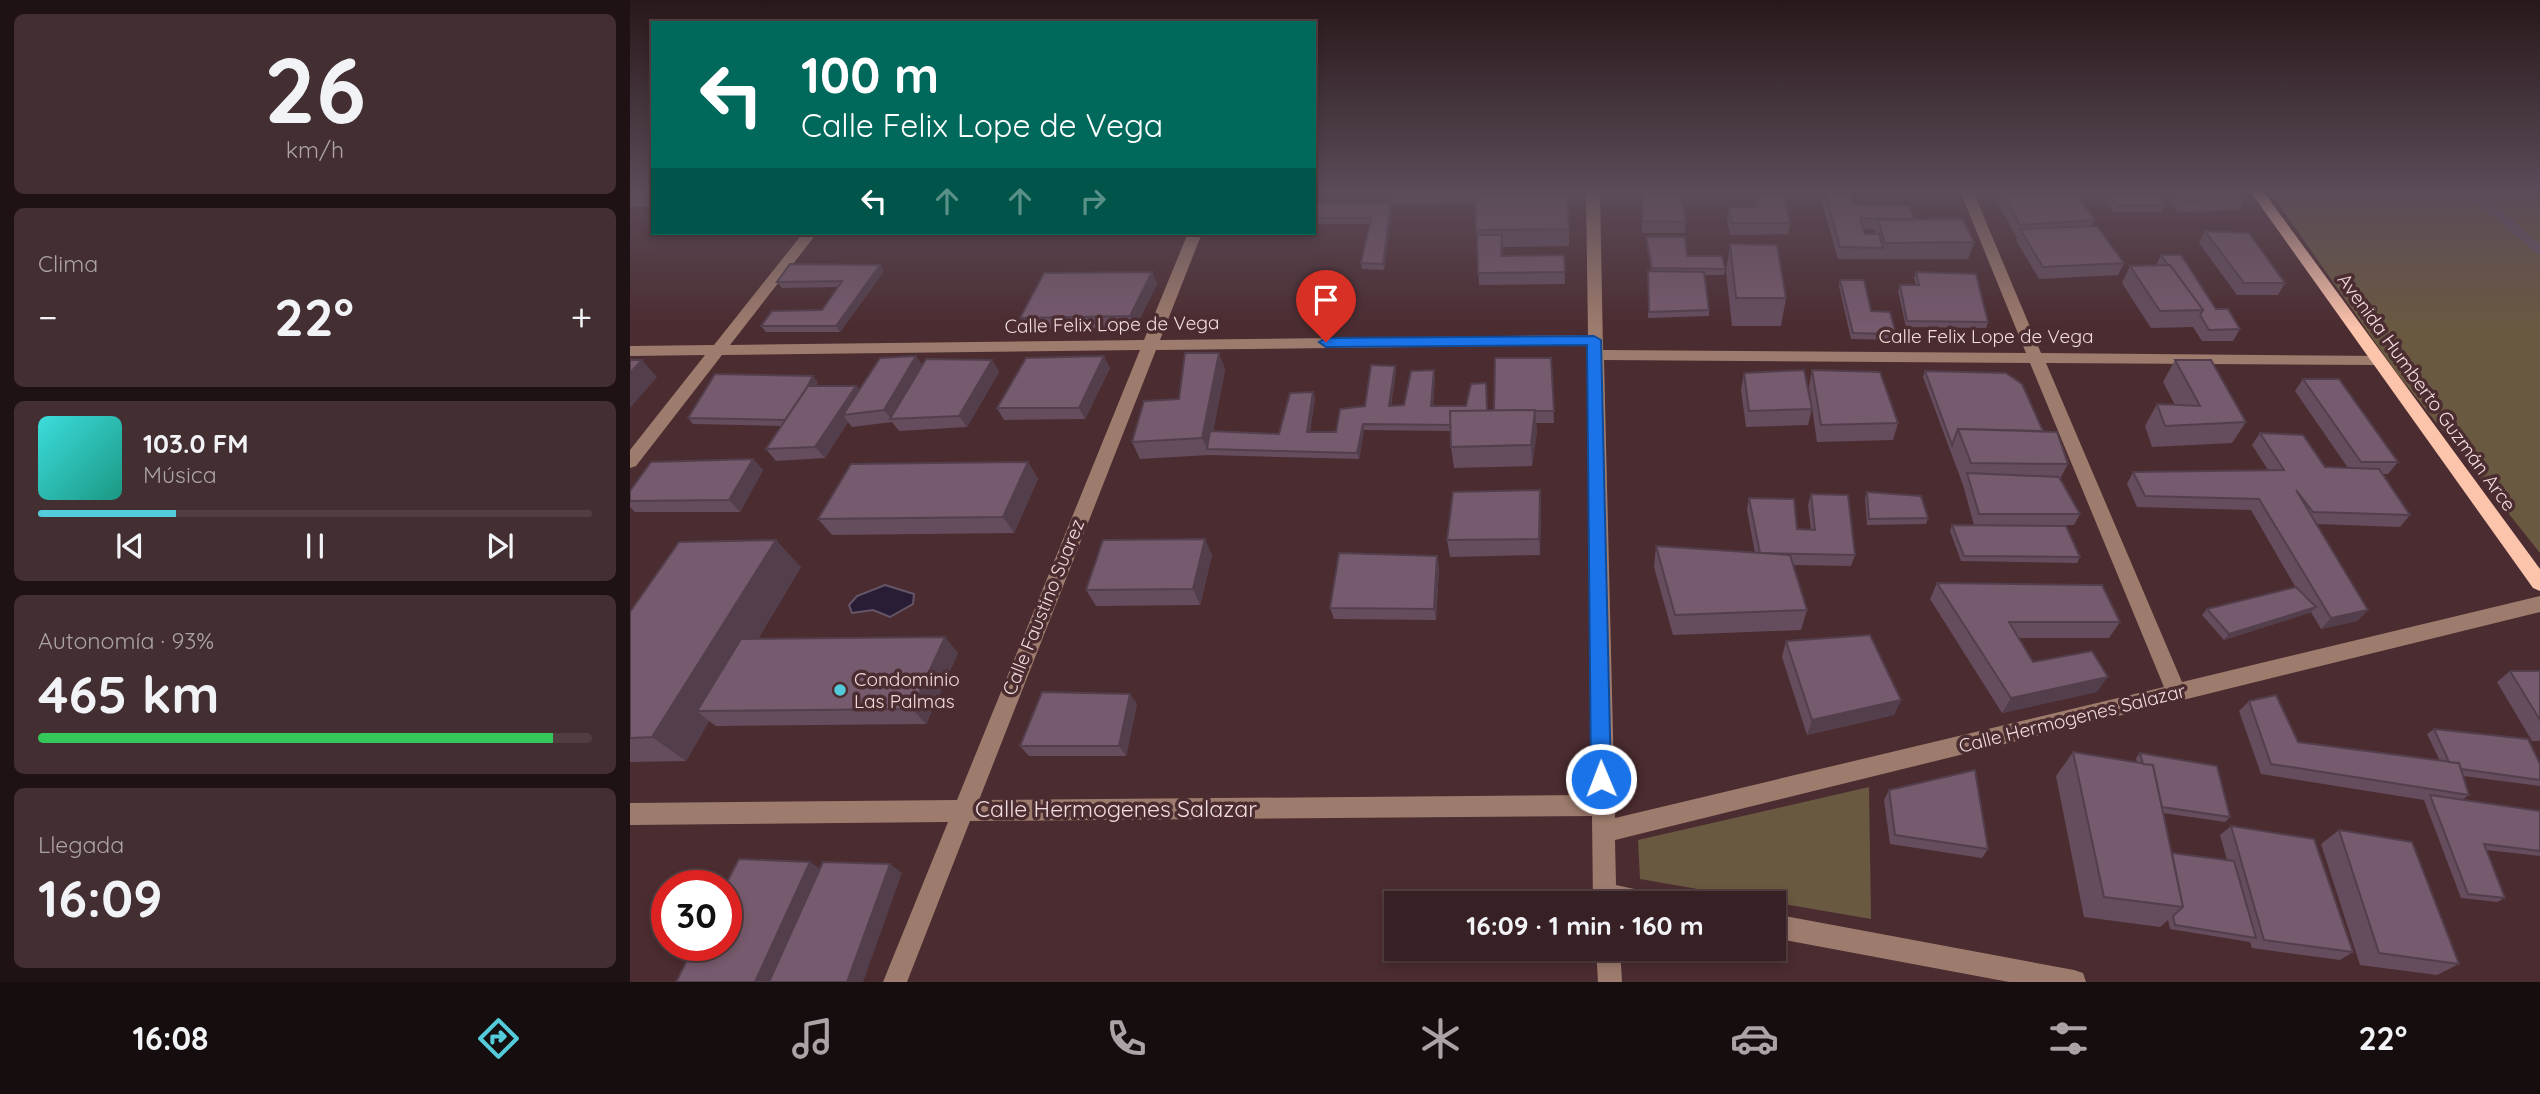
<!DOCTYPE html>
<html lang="es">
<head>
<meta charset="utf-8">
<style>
	body { margin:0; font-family:Quicksand,sans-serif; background:#432e31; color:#f1f3f6; height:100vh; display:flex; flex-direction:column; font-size:26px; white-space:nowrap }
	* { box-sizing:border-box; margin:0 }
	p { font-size:23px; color:#aba3a6 }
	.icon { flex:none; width:38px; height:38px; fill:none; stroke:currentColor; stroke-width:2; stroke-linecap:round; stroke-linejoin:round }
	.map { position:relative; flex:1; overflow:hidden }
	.sheet { display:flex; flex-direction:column; gap:14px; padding:14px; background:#1f1214; width:630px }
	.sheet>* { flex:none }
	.top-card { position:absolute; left:21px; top:21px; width:665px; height:214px; border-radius:0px; box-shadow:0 4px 10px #0003,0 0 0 2px #523e41; background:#00695c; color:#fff; overflow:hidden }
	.speed { position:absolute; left:21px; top:870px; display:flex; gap:14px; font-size:35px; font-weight:700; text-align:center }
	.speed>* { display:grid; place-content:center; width:91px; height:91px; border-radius:50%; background:#382124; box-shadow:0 4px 10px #0003,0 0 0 2px #523e41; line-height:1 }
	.speed .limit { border:10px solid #d22; background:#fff; color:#111 }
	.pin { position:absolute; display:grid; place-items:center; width:60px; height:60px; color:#fff; margin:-72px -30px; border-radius:50% 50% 50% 0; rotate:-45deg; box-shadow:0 0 7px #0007 }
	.pin .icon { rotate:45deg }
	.me { position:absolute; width:77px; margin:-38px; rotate:359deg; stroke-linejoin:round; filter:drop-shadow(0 0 5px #0008) }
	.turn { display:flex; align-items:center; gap:24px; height:147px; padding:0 35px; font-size:32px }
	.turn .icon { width:91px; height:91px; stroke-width:2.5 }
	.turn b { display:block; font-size:49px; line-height:60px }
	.lanes { display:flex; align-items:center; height:66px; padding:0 35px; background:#0003; justify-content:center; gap:35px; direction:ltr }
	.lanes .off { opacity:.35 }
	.big { font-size:52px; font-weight:700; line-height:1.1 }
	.sheet .tile { flex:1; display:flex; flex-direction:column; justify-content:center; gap:10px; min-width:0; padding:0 24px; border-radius:10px; background:#432e31 }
	.sheet .dial { align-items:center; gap:0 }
	.dial b { font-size:91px; line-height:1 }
	.song { display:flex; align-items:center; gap:21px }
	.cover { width:84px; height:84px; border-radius:10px; background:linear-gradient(135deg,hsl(180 70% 55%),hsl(170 70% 35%)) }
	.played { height:7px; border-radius:4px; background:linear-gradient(90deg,#53cbda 25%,#523e41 25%) }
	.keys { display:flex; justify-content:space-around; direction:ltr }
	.heat { display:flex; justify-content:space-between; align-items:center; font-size:38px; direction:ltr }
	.charge { height:10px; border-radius:5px; background:linear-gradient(90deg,#34c759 93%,#523e41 0) }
	.trip { position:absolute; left:754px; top:891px; width:402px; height:70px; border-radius:0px; background:#382124; box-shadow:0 4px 10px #0003,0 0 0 2px #523e41; font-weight:700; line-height:70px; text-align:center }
	.menu { display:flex; height:112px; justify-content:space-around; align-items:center; background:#160d0e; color:#aba3a6 }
	.menu .icon { width:49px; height:49px }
	.menu .selected { color:#53cbda }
	.menu b { font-size:32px; color:#f1f3f6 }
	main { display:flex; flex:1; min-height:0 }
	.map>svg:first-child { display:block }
	.green { fill:#6a5941 }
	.water { fill:#291d35; stroke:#655668; stroke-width:2 }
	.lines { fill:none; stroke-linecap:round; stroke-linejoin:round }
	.stream { stroke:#655668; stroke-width:9 }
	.minor { fill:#9e7c6d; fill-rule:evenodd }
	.major { fill:#fdc4ac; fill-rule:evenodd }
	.wall { fill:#654d5e; fill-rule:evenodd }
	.shaded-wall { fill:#533f4c }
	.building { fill:#765a6d; stroke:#533f4c; stroke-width:2 }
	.route { fill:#1a73e8; stroke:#114b97; stroke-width:2 }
	.poi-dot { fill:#53cbda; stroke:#4b2c30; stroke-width:2.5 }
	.labels { text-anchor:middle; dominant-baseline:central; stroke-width:7; stroke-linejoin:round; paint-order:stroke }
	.street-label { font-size:19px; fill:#f1dcde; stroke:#4b2c30 }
	.poi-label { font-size:19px; fill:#f1dcde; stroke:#4b2c30; text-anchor:start }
	.near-street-label { font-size:23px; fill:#f1dcde; stroke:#4b2c30 }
</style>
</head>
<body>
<main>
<section class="sheet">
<div class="tile dial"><b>26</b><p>km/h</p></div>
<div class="tile"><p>Clima</p>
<div class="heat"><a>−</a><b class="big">22°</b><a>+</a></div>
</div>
<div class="tile">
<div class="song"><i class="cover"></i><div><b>103.0 FM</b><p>Música</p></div></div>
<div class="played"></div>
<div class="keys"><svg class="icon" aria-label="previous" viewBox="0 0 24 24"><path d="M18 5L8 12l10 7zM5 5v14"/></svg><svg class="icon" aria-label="pause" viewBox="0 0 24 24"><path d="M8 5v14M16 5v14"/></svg><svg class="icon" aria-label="next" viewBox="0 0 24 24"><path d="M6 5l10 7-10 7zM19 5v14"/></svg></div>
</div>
<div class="tile"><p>Autonomía · 93%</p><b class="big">465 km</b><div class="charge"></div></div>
<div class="tile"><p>Llegada</p><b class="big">16:09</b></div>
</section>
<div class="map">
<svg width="1910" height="982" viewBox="0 0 1910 982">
	<rect width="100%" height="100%" fill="#4b2c30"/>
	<g class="green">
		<polygon points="1910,191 1910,553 1766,372 1640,192"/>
		<polygon points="1239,787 1241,919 1010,879 1008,840"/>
	</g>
	<polygon class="water" points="255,585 284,594 283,604 260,617 243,610 222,613 219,605 227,596"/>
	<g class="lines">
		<polyline class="stream" points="1841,191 1910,250"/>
		<g class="minor">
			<path d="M956,191H970L973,350L1396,353L1330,191H1343L1411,353L1754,356L1756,360L1748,365L1416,363L1552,682L1910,596V612L985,840L986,885L1032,895L1036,903H963L962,816L340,821L277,982H253L318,822L0,825V803L327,800L510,350L92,355L6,466L0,468V450L75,355L0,356V346L84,345L173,233H187L100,345L514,340L558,233H572L530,340L958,335ZM958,345L962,795L349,800L526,350ZM974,360L1400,363L1534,687L985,818Z"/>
			<polygon points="1144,914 1444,970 1453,973 1456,982 1379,982 1144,938"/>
			<polygon points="966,948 990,948 992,982 968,982"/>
		</g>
		<polygon class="major" points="1620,191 1633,191 1910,569 1910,591 1903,588"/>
	</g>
	<g class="wall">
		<rect x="0" y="191" width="23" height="16"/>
		<polygon points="760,191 851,191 851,193 939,229 939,246 873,247 872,256 934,255 935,284 849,285 845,203 762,204"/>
		<polygon points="1012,191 1050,191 1056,222 1055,233 1012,233"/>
		<polygon points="1123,191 1152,191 1160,223 1158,234 1100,235 1097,219 1099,207 1125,207"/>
		<path d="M1193,191H1220L1223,205L1284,219L1344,242L1338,259H1208L1191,199ZM1234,229L1245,230L1244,234H1235Z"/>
		<polygon points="1362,191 1462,191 1462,192 1446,193 1465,220 1462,226 1494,263 1488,275 1409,279 1386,240 1388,237 1386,237"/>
		<polygon points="1544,191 1610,191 1615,198 1609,210 1548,212 1540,201"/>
		<polygon points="1479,193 1534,206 1531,212 1483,212 1476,199"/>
		<polygon points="684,203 762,209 754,270 732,269 731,263 739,224 684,224"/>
		<polygon points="1575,231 1655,283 1648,295 1607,295 1569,243"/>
		<polygon points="1016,237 1057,256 1095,269 1094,275 1075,275 1079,310 1079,316 1018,318 1018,271 1021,271 1016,243"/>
		<polygon points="1100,244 1156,298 1151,326 1102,326 1096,272"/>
		<polygon points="1531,255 1586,309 1610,329 1603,341 1572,341 1563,327 1521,328 1492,283 1500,266 1526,265"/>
		<polygon points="254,271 210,332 136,332 131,326 192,310 208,287 152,288 147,282"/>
		<polygon points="522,272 527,284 505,328 396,329 390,318"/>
		<polygon points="1286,272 1358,322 1356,328 1276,327 1268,291 1270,285 1286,285 1284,278"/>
		<polygon points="1210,280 1241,311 1266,334 1264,340 1221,339 1209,286"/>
		<polygon points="589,353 595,370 583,431 649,434 685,398 680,432 706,432 735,406 765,366 766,372 761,406 774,405 805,376 803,406 864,411 921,358 924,423 906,423 907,431 902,466 824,468 821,447 821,431 734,430 729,459 579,455 510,459 502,442 549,399"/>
		<polygon points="286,356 292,365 362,360 369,372 337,427 269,431 262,422 222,427 218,422 195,458 146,461 136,449 151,426 63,424 58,418 188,382 186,386 226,386 229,390"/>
		<polygon points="1545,360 1616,422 1602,443 1522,447 1515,426 1527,404 1545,405 1533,382"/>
		<polygon points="480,368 455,419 374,420 367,408"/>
		<polygon points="1182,370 1268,423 1263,440 1187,442 1179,387"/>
		<polygon points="1295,371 1413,431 1438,464 1430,479 1450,514 1444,525 1344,525 1333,485 1293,377"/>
		<polygon points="1114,373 1182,409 1178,425 1116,427 1111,390"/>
		<polygon points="1673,379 1768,462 1758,474 1752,474 1780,515 1770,527 1687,524 1738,610 1727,621 1691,629 1681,612 1594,640 1572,615 1577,609 1666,588 1621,510 1507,507 1497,484 1503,472 1638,470 1622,445 1630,433 1695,467 1718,468 1665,391"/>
		<polygon points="123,459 133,470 110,512 5,512 0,507 0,501"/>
		<polygon points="398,462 408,479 384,533 202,535 188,519"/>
		<polygon points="910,490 911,506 910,555 820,557 817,540"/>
		<polygon points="1237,492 1298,518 1296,524 1237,525 1235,498"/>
		<polygon points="1181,494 1225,555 1221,566 1163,565 1177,610 1171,630 1043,635 1024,567 1026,546 1125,553 1117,510 1119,498 1167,529 1181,530 1178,505"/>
		<polygon points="1322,525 1450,557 1447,563 1331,561 1320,531"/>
		<polygon points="575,539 582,556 570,605 466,606 456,590"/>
		<polygon points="807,556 809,568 806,620 704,619 700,608"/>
		<polygon points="171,567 128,639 328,653 296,724 86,726 79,721 56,761 0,762 0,612"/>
		<polygon points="1307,583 1490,622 1479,638 1388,638 1403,662 1467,692 1372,713 1300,599"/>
		<polygon points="1156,641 1271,700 1264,715 1177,735 1152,657"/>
		<polygon points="1880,671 1910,671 1910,741 1902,741 1867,682"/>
		<polygon points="1619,701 1668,742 1810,761 1797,734 1804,729 1910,764 1910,786 1833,776 1839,795 1832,800 1910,811 1910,856 1856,850 1875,898 1867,902 1831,898 1794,800 1631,774 1609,711"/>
		<polygon points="507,704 496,756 399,756 390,746"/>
		<polygon points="1443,752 1507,763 1506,758 1510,753 1600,817 1595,822 1533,813 1542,853 1597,860 1590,835 1601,826 1723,952 1710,960 1622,948 1620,942 1540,929 1538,920 1530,927 1454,917 1426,776"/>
		<polygon points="1259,790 1358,849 1352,858 1260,844 1254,800"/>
		<polygon points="1709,830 1829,964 1807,975 1730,965 1691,844"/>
	</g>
	<g class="shaded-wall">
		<polygon points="761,203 762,209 754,270 753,264"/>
		<polygon points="250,265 254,271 210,332 206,326"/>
		<polygon points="522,272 527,284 505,328 500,316"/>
		<polygon points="589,353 595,370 580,449 577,449 572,438"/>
		<polygon points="286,356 294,368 261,419 254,410"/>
		<polygon points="474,356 480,368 455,419 449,408"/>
		<polygon points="12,360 27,377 0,408 0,373"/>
		<polygon points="362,360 369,372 337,427 329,416"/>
		<polygon points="765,366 766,372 760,412 759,406"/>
		<polygon points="804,370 805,376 802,412 801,406"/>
		<polygon points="183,376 188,382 164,426 159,420"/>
		<polygon points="226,386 235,397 213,415 218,422 195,458 185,447"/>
		<polygon points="683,392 685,398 679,438 677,432"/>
		<polygon points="905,410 907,431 902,466 901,445"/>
		<polygon points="733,424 734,430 729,459 727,453"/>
		<polygon points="123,459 133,470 110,512 99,500"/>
		<polygon points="398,462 408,479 384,533 373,517"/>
		<polygon points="910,490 911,506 910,555 909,539"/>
		<polygon points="575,539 582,556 570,605 563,589"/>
		<polygon points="146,540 171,567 85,711 67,711 79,721 56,761 22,737"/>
		<polygon points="807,556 809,568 806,620 804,609"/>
		<polygon points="1686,607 1680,613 1594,640 1599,634"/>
		<polygon points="1738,610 1727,621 1691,629 1701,618"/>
		<polygon points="315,637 328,653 296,724 282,709"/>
		<polygon points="1478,677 1467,692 1372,713 1381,698"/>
		<polygon points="500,694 507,704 496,756 489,746"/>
		<polygon points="1271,700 1264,715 1177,735 1182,720"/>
		<polygon points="180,862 198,874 151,982 125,982"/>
		<polygon points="260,864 272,873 233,982 217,982"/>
	</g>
	<g class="building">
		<rect x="760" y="191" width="89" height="1"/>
		<polygon points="1012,191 1050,191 1056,222 1013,221"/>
		<polygon points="1126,191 1152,191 1160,223 1102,223 1099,207 1129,207"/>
		<polygon points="1195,191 1220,191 1223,205 1279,206 1284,219 1230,218 1235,234 1249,234 1253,248 1210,247"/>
		<polygon points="1372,191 1444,191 1465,220 1390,225"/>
		<polygon points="1547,191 1610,191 1615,198 1554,201"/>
		<polygon points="1526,192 1534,206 1486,206 1479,193"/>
		<polygon points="845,193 937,193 939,229 846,230"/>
		<polygon points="684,203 761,203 753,264 731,263 741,218 684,218"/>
		<polygon points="1333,219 1344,242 1255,243 1248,220"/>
		<polygon points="1467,226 1494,263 1413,267 1390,229"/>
		<polygon points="1575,231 1619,233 1655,283 1614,283"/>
		<polygon points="847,235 872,235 871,256 934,255 935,272 848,273"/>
		<polygon points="1016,237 1055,237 1057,256 1092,256 1095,269 1022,268"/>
		<polygon points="1100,244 1147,245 1156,298 1106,298"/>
		<polygon points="1531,255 1551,255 1586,309 1598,309 1610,329 1579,330 1570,315 1573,310 1540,265 1538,265"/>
		<polygon points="160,264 250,265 206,326 131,326 142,311 192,310 212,281 147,282"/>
		<polygon points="1540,265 1573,310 1530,311 1500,266"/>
		<polygon points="1018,271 1074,272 1079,310 1019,312"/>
		<polygon points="522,272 500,316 390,318 414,273"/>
		<polygon points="1286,272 1346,274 1358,322 1277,321 1270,285 1289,285"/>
		<polygon points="1210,280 1234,280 1241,311 1260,312 1266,334 1223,333"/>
		<polygon points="555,353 589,353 572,438 502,442 514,401 549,399"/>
		<polygon points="286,356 254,410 213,415 250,358"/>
		<polygon points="474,356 449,408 367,408 396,358"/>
		<polygon points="865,358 921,358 924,411 905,411 905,410 864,411"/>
		<polygon points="296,359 362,360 329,416 260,419"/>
		<polygon points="0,360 12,360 0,373"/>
		<polygon points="1545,360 1581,360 1616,422 1535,426 1527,404 1570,406"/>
		<polygon points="741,365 765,366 759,406 774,405 781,371 804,370 801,406 836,406 841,384 856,383 857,411 820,411 821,425 733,424 727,453 577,449 580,431 649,434 660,393 683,392 677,432 706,432 710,409 735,406"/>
		<polygon points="1174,370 1182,409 1119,411 1114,373"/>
		<polygon points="1182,370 1250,372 1268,423 1191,425"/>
		<polygon points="1295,371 1376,373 1392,384 1413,431 1328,429 1322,445"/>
		<polygon points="85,374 183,376 176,389 155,420 58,418"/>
		<polygon points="1673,379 1709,379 1768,462 1731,462"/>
		<polygon points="178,386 226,386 185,447 136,449"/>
		<polygon points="905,410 901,445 821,447 820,411"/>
		<polygon points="1328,429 1427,432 1438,464 1341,463"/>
		<polygon points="1630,433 1673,435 1695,467 1749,469 1780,515 1683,512 1666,490 1738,610 1701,618 1629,499 1515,496 1503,472 1654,470"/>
		<polygon points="123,459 99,500 0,501 0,491 21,462"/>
		<polygon points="398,462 373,517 188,519 221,464"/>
		<polygon points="1337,473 1429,477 1450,514 1349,514"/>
		<polygon points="910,490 909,539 817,540 823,492"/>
		<polygon points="1237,492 1291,496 1298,518 1239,519"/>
		<polygon points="1181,494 1218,495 1225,555 1130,553 1119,498 1164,499 1167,529 1185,530"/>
		<polygon points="1322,525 1436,526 1450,557 1334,556"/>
		<polygon points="575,539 563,589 456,590 473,540"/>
		<polygon points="146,540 22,737 0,738 0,612 49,542"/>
		<polygon points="1026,546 1160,555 1177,610 1045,615"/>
		<polygon points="709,553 807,556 804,609 700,608"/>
		<polygon points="1307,583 1472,585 1490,622 1379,622 1403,662 1462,651 1478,677 1381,698"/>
		<polygon points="1666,587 1686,607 1599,634 1577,609"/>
		<polygon points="1240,635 1271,700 1182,720 1156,641"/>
		<polygon points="315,637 282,709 67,711 111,639"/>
		<polygon points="1880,671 1910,671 1910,720"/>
		<polygon points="412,692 500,694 489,746 390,746"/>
		<polygon points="1646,695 1668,742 1829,763 1839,795 1641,764 1619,701"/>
		<polygon points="1804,729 1898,739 1910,764 1910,780 1831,769 1829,763 1819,762"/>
		<polygon points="1443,752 1523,765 1553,907 1474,897"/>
		<polygon points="1510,753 1587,766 1600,817 1532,807 1523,765 1513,764"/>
		<polygon points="1345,770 1358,849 1265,835 1259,790"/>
		<polygon points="1800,795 1910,811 1910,851 1854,844 1875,898 1838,894"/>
		<polygon points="1601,826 1684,839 1723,952 1634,940"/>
		<polygon points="1709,830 1782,842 1829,964 1749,953"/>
		<polygon points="1542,853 1604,861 1626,938 1545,925 1543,916 1553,907"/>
		<polygon points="109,859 180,862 125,982 46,982 65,945 96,945 95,886"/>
		<polygon points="193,862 260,864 217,982 139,982"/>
	</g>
	<linearGradient id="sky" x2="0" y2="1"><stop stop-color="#29181a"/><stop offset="0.58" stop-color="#5b4b59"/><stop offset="1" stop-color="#5b4b59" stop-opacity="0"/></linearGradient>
	<rect width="1910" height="329" fill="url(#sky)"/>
	<polygon class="route" points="964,336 971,340 981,779 978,785 971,788 964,785 961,779 957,345 696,347 689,342 696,338"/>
	<circle class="poi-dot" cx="210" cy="690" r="7"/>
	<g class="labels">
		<g class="street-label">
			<text transform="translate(482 324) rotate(-1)">Calle Felix Lope de Vega</text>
			<text x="1356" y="336">Calle Felix Lope de Vega</text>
			<text transform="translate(1797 392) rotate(54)">Avenida Humberto Guzmán Arce</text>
			<text transform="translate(413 607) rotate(-68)">Calle Faustino Suarez</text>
			<text transform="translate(1442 718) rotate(-14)">Calle Hermogenes Salazar</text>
		</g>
		<g class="poi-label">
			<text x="224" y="679">Condominio<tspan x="224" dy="22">Las Palmas</tspan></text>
		</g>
		<g class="near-street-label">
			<text x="486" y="808">Calle Hermogenes Salazar</text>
		</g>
	</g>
</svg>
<div class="speed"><div class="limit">30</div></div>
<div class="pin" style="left:696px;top:342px;background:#d93025"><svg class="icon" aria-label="arrive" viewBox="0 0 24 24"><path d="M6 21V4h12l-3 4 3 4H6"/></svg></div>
<svg class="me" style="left:971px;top:779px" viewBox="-20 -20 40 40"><circle r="17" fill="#1a73e8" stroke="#fff" stroke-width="3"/><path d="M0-11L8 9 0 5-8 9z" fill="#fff"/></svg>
<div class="trip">16:09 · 1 min · 160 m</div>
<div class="top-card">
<div class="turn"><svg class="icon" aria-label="left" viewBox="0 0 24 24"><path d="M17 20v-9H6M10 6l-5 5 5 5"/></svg><div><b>100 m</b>Calle Felix Lope de Vega</div></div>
<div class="lanes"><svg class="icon" aria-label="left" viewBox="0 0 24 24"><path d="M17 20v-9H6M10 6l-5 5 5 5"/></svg><svg class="icon off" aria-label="ahead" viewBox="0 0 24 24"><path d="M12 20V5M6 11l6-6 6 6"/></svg><svg class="icon off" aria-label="ahead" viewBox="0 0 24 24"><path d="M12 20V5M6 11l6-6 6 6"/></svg><svg class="icon off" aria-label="right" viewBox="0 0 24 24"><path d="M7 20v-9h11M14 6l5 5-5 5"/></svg></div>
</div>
</div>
</main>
<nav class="menu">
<b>16:08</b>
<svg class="icon selected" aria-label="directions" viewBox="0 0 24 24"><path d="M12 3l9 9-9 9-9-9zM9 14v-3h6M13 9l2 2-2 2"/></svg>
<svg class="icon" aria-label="music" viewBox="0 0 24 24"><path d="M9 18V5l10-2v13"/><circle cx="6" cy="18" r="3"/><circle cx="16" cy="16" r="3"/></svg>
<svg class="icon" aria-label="phone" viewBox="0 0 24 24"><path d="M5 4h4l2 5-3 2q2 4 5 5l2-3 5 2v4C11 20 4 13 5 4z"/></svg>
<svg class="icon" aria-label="climate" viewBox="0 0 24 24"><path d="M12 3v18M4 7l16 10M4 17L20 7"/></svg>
<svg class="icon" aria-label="car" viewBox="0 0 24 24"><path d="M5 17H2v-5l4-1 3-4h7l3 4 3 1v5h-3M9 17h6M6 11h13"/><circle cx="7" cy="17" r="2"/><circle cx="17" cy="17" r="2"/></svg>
<svg class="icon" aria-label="filters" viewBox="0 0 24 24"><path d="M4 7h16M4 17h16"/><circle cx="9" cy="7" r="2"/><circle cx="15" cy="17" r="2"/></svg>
<b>22°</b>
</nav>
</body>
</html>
